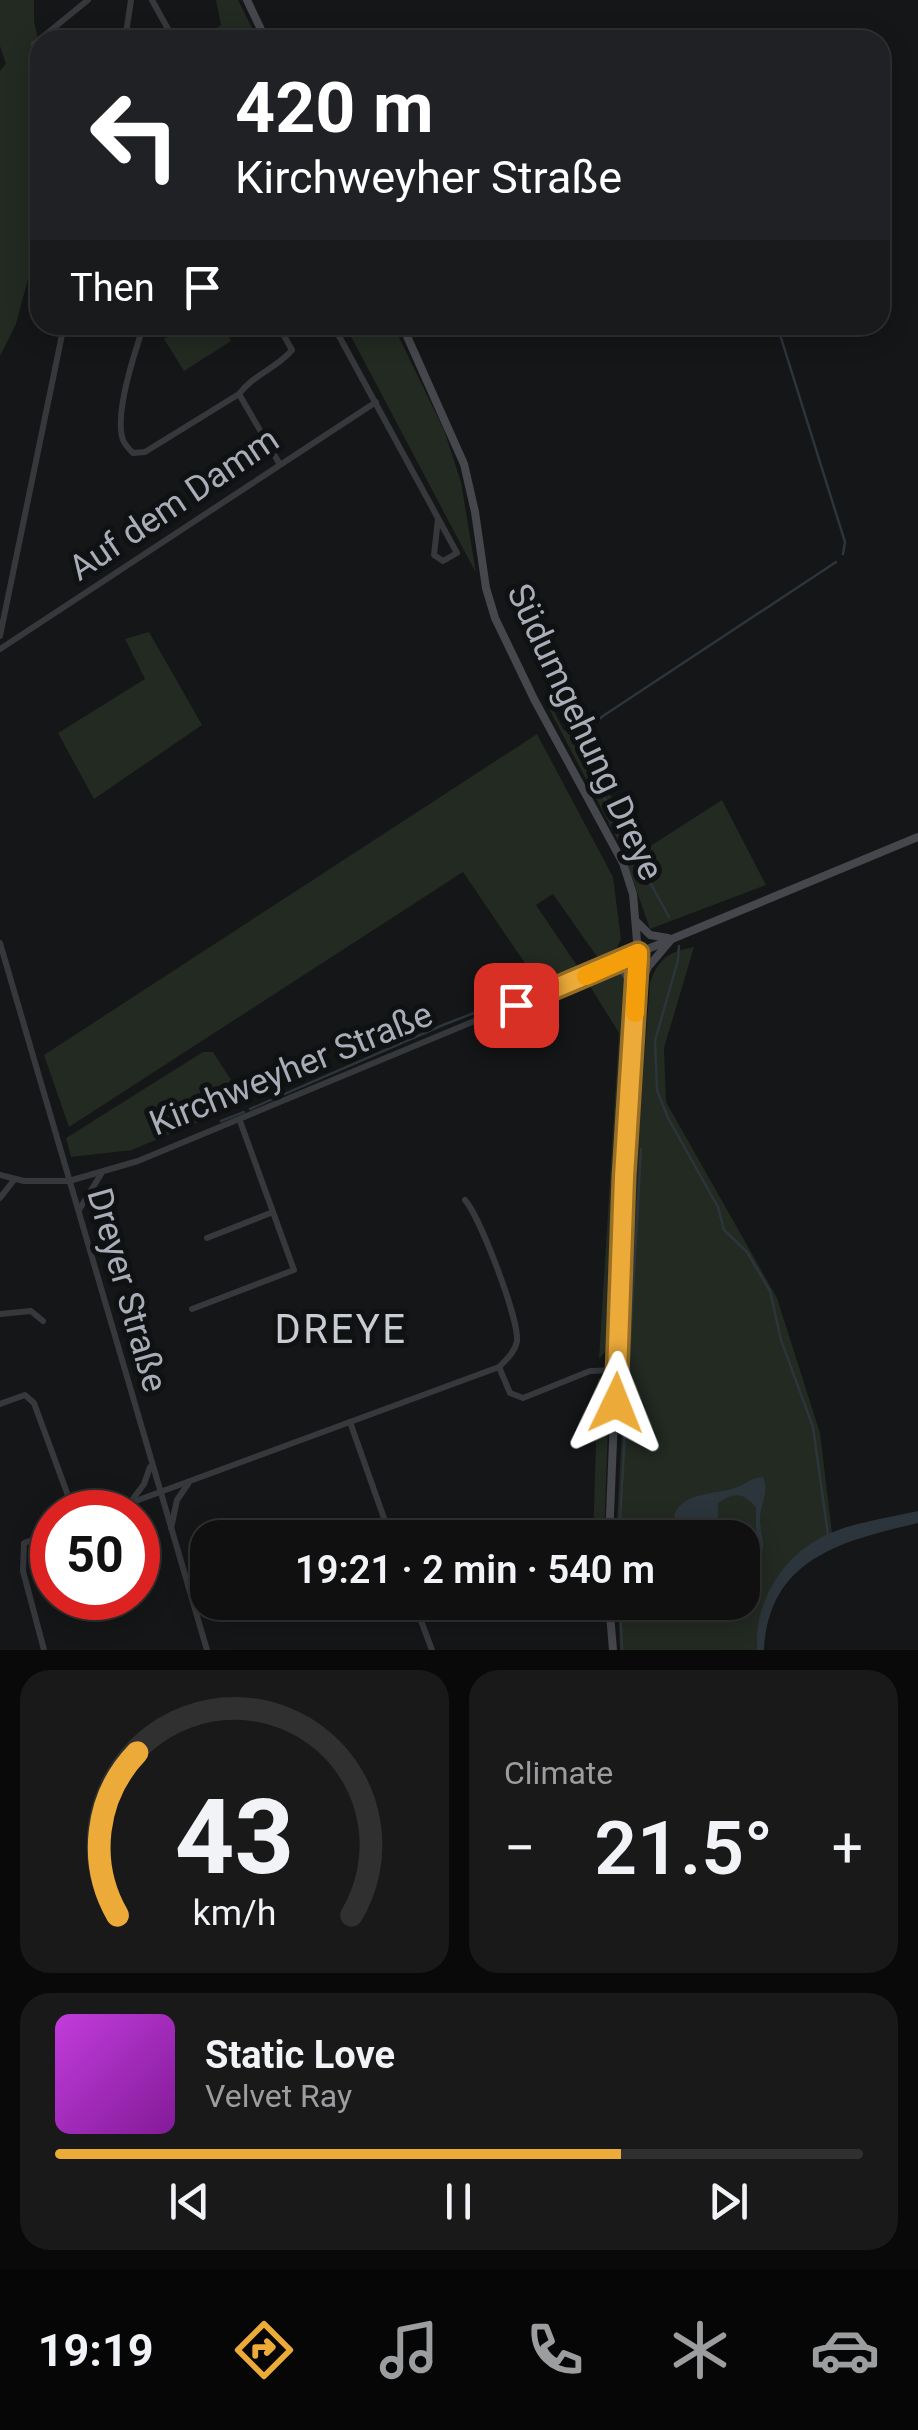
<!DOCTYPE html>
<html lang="en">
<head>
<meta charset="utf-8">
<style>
	body { margin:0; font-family:Roboto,sans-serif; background:#19191a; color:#f1f3f6; height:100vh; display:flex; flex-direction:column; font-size:38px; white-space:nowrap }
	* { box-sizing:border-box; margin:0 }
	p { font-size:32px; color:#9c9d9f }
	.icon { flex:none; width:55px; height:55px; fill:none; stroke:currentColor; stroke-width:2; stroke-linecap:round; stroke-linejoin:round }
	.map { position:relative; height:1650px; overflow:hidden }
	.drawer { display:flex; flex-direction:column; gap:20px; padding:20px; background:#090909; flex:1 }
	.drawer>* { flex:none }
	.top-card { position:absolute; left:30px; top:30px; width:860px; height:305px; border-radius:30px; box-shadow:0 5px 25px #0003,0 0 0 2px #303031; background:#202124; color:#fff; overflow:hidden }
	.speed { position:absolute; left:30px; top:1490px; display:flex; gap:20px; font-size:50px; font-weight:700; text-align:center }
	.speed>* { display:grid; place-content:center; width:130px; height:130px; border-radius:50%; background:#101011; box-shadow:0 5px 25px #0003,0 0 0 2px #303031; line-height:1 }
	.speed .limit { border:15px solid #d22; background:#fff; color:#111 }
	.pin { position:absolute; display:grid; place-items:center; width:85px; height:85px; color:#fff; margin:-42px; border-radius:20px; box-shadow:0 5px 15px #0006 }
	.me { position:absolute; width:110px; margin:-55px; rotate:2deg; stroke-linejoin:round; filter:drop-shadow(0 0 8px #0008) }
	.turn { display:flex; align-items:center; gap:35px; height:210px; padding:0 40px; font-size:45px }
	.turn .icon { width:130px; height:130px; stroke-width:2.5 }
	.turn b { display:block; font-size:70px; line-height:85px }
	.then { display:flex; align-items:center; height:95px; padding:0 40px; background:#0003; gap:20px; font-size:38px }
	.big { font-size:75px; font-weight:600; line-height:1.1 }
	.drawer .tile { flex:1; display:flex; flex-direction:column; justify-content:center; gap:15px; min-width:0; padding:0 35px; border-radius:30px; background:#19191a }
	.drawer .dial { align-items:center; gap:0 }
	.dial svg { height:260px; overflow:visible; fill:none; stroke:#303031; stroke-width:7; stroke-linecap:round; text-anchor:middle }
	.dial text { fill:#f1f3f6; stroke:none }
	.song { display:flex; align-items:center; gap:30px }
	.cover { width:120px; height:120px; border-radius:15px; background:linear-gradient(135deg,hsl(290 70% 55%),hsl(290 70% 35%)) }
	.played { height:10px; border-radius:5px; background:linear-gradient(90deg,#ecaa39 70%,#303031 70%) }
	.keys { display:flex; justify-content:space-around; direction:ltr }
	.heat { display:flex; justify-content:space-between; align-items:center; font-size:55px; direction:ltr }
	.drawer .tiles { flex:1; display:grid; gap:20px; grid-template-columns:1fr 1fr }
	.tile:last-child { grid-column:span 2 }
	.trip { position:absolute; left:190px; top:1520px; width:570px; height:100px; border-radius:30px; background:#101011; box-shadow:0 5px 25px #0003,0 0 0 2px #303031; font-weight:600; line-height:100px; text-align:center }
	.menu { display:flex; height:160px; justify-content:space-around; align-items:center; background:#060607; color:#9c9d9f }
	.menu .icon { width:70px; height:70px }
	.menu .current { color:#ecaa39 }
	.menu b { font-size:45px; color:#f1f3f6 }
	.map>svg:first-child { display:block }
	.green { fill:#222a22 }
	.water { fill:#2c353b }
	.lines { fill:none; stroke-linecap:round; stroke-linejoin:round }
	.stream { stroke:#2c353b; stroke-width:2.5 }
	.street { stroke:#37383c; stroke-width:6 }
	.secondary { stroke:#45474c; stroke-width:8 }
	.route-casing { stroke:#996e25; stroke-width:25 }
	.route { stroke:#ecaa39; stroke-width:18 }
	.slow { stroke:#f59e0b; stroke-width:18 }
	.labels { text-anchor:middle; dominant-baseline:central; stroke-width:10; stroke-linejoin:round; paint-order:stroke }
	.street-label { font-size:35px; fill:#a8adb7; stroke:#101112 }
	.quarter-label { font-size:40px; letter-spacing:2.5px; fill:#c9ccd3; stroke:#101112 }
</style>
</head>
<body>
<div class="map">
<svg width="918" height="1650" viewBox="0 0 918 1650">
	<rect width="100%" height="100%" fill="#151617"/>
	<g class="green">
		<polygon points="0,0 34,0 34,21 40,49 40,234 16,324 0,356 0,71 6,64 0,46"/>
		<polygon points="216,0 238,0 258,40 199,40 221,25"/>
		<polygon points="187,325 222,325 231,341 184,371 164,339"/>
		<polygon points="345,325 393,325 444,430 461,482 476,573"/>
		<polygon points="149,632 202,725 94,799 58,733 145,679 125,639"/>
		<polygon points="548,699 563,729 582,742 641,852 722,800 766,885 650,929 621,846 545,701"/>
		<polygon points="537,734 613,877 621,939 617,948 600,961 553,894 536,905 578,967 537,981 463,872 69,1127 44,1055"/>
		<path d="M694,947L664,1048L666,1102L777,1298L820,1433L832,1533C787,1550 753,1602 757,1650H620L618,1603L742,1602V1538H616L639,1127L650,983C658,959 668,952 694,947Z"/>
		<polygon points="609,971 621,973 626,978 616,1316 605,1352 599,1359 619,1033 585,978"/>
		<polygon points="203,1052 213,1052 233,1083 240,1104 132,1150 71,1157 66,1138"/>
		<polygon points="598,1378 608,1388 609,1401 604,1537 593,1538"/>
	</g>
	<g class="water">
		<path d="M763,1477C770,1492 760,1504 760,1519C760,1530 764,1540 763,1551L756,1536V1507C742,1492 735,1492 718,1503V1519L726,1522L732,1537H696L700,1527L698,1521L693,1519L680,1524L674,1516C684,1489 719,1496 740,1486C750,1481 751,1478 763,1477Z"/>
		<path d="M918,1511V1523C842,1541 769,1558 764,1650H757C753,1603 783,1555 826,1535C854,1522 888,1518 918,1511Z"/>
	</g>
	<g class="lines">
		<g class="stream">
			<polyline points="777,325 845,542 843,554"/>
			<polyline points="669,917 576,746 575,739 603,716 836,562"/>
			<polyline points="679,946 678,960 655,1041 657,1090 668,1118 718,1207 724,1230 747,1252 770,1291 781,1340 813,1427 828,1535"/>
			<polyline points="250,1109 443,1025 569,976"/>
			<polyline points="221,1121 244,1112"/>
			<polyline points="619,1538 641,1149"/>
			<polyline points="620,1602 622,1650"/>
		</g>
		<g class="street">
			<polyline points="152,0 174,40"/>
			<polyline points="125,40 131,0"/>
			<polyline points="34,44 88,0"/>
			<path d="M144,325C135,351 114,415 123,440C125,445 129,449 133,453L145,452L239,394C253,375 277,368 292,350L278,325"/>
			<polyline points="333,325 457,553 443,561 434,555 438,519"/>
			<polyline points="239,394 279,463"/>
			<polyline points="0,636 64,325"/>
			<polyline points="0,649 376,402"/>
			<polyline points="0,943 207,1650"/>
			<polyline points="0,1175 24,1181 69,1181 138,1161 638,953"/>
			<polyline points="0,1198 14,1180"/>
			<polyline points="79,1210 101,1174"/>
			<polyline points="207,1238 273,1212"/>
			<polyline points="192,1309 294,1270 240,1121"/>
			<polyline points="0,1314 31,1311 43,1321"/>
			<polyline points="499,1367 510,1393 523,1398 590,1371 618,1370"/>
			<polyline points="0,1404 25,1395 34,1403 74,1512"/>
			<polyline points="350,1422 391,1538"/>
			<polyline points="130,1503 144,1484 150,1467"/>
			<path d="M106,1512L499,1367C507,1359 515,1352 517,1341C519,1319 480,1217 465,1200"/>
			<polyline points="171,1528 177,1500 188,1484"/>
			<polyline points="414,1602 432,1650"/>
			<polyline points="44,1650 23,1571 24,1543 52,1533"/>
		</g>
		<g class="secondary">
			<polyline points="247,0 266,40"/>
			<polyline points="402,325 464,464 475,512 486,588 495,618 534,699 623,863 633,894 638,953 624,1177 609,1538"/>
			<polyline points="638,923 650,935 668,938"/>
			<polyline points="638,953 918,837"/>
			<polyline points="607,967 624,971 635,991"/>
			<polyline points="639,987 648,967 670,941"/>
			<polyline points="609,1602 613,1650"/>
		</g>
	</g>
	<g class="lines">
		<g class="route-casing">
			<polyline id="route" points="516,1005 638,953 624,1177 616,1403"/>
		</g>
		<use href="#route" class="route"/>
		<polyline class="slow" points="586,976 638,953 635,1013"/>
	</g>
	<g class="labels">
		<g class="street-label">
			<text transform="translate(174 504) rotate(-34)">Auf dem Damm</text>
			<text transform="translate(585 732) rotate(65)">Südumgehung Dreye</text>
			<text transform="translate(291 1069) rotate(-22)">Kirchweyher Straße</text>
			<text transform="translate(127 1290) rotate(74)">Dreyer Straße</text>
		</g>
		<g class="quarter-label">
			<text x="341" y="1329">DREYE</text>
		</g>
	</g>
</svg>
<div class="speed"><div class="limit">50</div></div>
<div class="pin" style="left:516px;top:1005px;background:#d93025"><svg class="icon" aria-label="arrive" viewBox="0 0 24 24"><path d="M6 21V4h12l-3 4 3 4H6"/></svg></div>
<svg class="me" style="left:616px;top:1403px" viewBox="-20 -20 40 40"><path d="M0-17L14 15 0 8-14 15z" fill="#ecaa39" stroke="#fff" stroke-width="4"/></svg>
<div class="trip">19:21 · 2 min · 540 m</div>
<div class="top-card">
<div class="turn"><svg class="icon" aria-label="left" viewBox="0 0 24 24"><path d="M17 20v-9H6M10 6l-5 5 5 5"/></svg><div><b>420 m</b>Kirchweyher Straße</div></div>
<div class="then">Then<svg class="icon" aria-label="arrive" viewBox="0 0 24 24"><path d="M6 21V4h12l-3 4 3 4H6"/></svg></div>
</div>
</div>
<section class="drawer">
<div class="tiles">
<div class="tile dial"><svg viewBox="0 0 100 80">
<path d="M14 69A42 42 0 1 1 86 69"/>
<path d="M14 69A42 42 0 0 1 20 19" stroke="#ecaa39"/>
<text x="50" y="56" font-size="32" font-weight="700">43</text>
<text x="50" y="72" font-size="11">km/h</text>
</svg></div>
<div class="tile"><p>Climate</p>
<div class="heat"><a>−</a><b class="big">21.5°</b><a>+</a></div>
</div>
<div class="tile">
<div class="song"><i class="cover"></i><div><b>Static Love</b><p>Velvet Ray</p></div></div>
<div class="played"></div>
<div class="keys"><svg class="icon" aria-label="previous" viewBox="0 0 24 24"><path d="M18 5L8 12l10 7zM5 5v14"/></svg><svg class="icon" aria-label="pause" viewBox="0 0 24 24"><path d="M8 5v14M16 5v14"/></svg><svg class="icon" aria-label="next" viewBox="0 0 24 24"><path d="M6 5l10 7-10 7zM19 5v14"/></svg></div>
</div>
</div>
</section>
<nav class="menu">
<b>19:19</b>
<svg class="icon current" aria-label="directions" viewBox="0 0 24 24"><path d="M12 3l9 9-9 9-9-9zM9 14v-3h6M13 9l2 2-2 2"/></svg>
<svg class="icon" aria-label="music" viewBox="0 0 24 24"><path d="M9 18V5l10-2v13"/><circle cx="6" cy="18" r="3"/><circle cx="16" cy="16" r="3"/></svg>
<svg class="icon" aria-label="phone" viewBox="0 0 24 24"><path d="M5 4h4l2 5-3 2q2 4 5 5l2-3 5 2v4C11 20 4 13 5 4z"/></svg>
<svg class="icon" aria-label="climate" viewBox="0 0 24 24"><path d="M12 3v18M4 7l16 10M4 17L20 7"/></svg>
<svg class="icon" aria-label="car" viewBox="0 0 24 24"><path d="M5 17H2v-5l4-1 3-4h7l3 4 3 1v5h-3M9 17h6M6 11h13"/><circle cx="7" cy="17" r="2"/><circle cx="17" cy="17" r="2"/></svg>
</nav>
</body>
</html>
